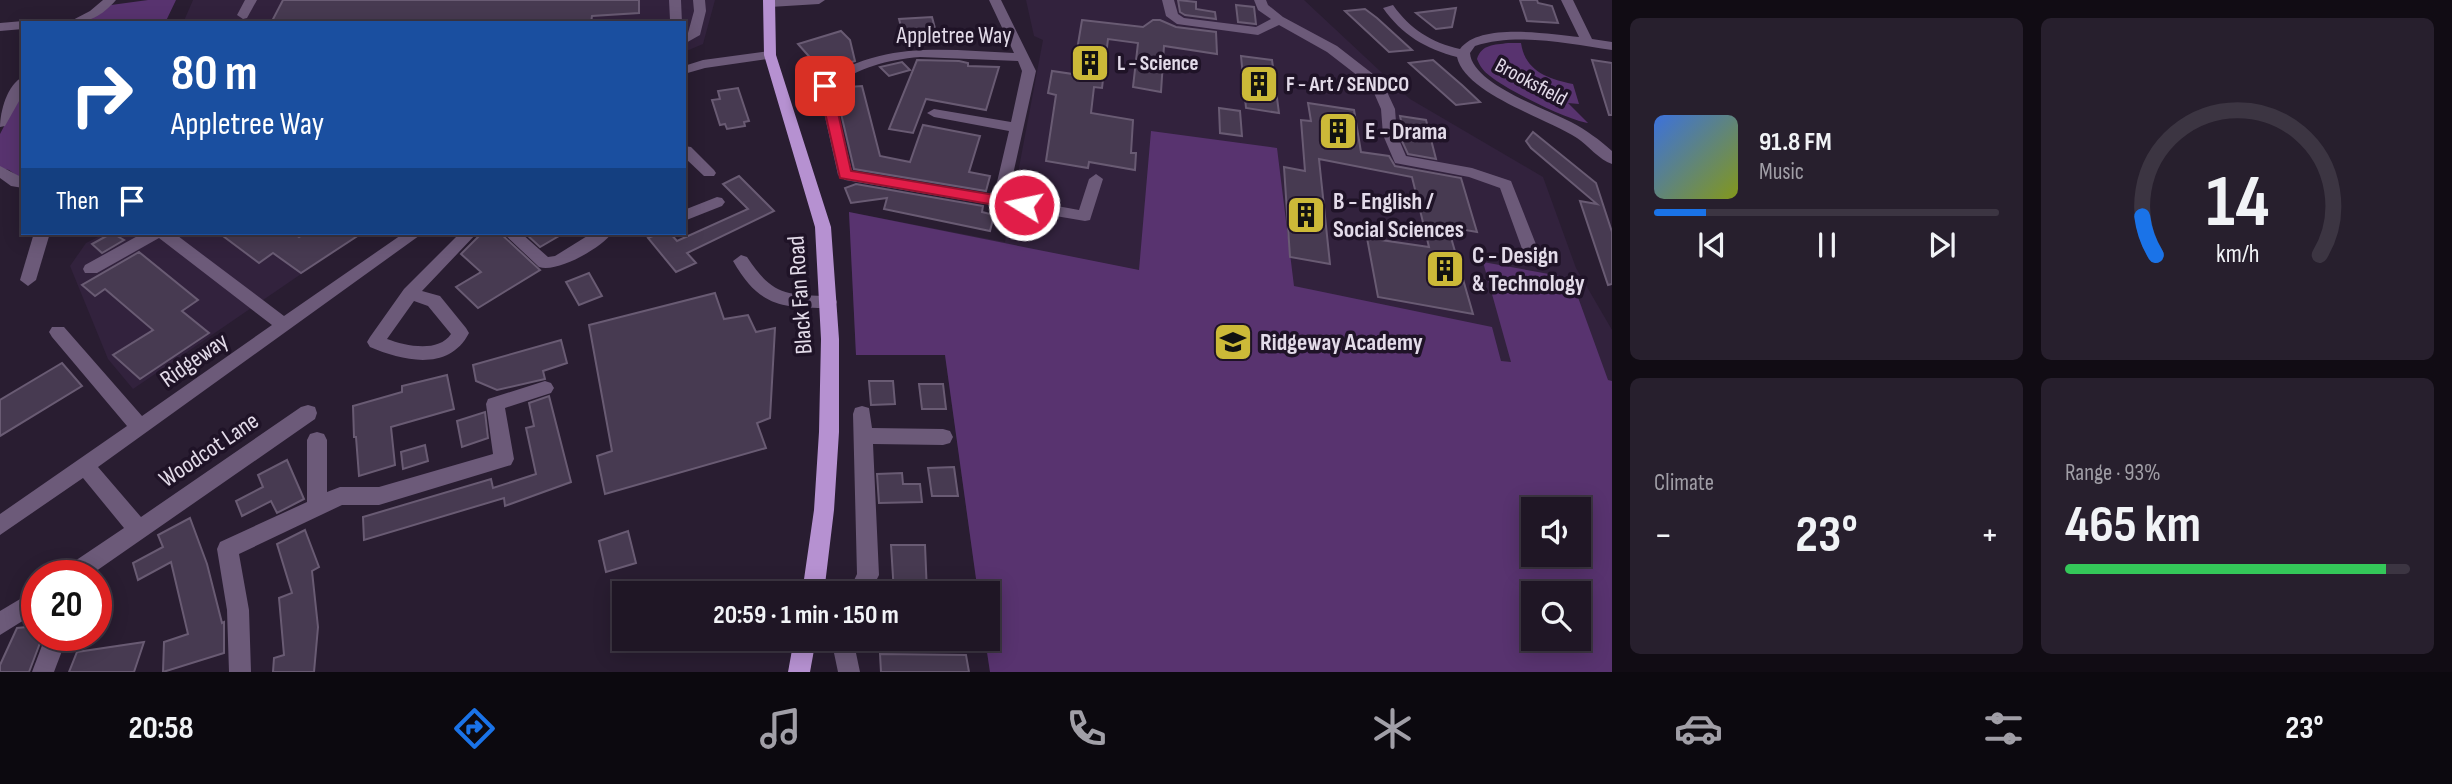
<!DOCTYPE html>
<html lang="en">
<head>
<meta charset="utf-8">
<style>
	body { margin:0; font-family:"Sofia Sans Condensed",sans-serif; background:#271f2d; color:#f1f3f6; height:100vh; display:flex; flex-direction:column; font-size:26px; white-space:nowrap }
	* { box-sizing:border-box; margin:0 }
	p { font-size:23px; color:#a19fa7 }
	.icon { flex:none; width:38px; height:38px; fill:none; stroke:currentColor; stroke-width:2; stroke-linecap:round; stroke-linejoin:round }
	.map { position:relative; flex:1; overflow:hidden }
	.details { display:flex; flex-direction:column; gap:18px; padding:18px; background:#110c14; width:840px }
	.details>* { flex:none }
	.top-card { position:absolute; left:21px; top:21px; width:665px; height:214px; border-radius:0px; box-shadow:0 4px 18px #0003,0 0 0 2px #3c3542; background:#1a4fa0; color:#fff; overflow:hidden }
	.tools { position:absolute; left:1521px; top:497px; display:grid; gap:14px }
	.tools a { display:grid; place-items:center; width:70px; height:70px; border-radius:0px; background:#1f1625; box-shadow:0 4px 18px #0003,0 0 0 2px #3c3542; font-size:35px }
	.speed { position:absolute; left:21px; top:560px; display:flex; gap:14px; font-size:35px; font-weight:700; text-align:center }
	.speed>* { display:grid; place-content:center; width:91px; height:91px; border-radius:50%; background:#1f1625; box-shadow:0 4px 18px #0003,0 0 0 2px #3c3542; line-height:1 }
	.speed .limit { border:10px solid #d22; background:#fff; color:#111 }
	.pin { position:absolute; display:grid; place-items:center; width:60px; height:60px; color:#fff; margin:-30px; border-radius:14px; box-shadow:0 4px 10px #0006 }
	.me { position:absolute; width:77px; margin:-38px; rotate:280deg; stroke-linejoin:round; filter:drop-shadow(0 0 5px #0008) }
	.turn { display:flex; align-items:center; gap:24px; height:147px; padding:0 35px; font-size:32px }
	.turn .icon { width:91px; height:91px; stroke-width:2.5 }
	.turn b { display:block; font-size:49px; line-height:60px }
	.then { display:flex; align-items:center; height:66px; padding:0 35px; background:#0003; gap:14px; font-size:26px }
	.big { font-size:52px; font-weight:700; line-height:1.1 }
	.details .widget { flex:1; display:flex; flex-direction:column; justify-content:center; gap:10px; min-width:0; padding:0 24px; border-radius:10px; background:#271f2d }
	.details .dial { align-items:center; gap:0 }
	.dial svg { height:182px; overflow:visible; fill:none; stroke:#3c3542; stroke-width:7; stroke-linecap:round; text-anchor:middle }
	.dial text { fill:#f1f3f6; stroke:none }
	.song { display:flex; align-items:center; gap:21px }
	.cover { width:84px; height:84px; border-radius:10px; background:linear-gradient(135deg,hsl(220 70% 55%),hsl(70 70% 35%)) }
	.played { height:7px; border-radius:4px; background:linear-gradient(90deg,#1a73e8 15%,#3c3542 15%) }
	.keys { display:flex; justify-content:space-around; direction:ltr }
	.heat { display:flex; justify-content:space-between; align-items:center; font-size:38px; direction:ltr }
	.charge { height:10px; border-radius:5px; background:linear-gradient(90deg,#34c759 93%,#3c3542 0) }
	.details .tiles { flex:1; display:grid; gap:18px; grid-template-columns:repeat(2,1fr) }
	.trip { position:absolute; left:612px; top:581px; width:388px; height:70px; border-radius:0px; background:#1f1625; box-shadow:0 4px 18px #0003,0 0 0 2px #3c3542; font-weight:700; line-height:70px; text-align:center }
	.tab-bar { display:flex; height:112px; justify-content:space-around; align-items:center; background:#0c090f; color:#a19fa7 }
	.tab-bar .icon { width:49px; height:49px }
	.tab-bar .on { color:#1a73e8 }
	.tab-bar b { font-size:32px; color:#f1f3f6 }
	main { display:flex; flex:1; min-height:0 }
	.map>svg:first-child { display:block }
	.built { fill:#32223d; fill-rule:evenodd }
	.green { fill:#58336f; fill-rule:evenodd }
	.building { fill:#473a51; stroke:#695b73; stroke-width:2 }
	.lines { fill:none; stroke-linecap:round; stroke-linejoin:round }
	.minor { fill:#6c5a79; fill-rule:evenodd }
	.major { fill:#b691d1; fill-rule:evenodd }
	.route { fill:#e11d48; stroke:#92132f; stroke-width:2 }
	.labels { text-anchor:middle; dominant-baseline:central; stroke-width:7; stroke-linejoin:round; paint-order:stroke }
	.far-poi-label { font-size:21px; font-weight:bold; fill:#e3dbe9; stroke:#1f1327; text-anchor:start }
	.far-street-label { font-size:21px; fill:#e3dbe9; stroke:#1f1327 }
	.street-label { font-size:24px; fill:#e3dbe9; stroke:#1f1327 }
	.poi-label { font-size:24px; font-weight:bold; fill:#e3dbe9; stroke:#1f1327; text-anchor:start }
</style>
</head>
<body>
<main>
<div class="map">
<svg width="1612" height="672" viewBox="0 0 1612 672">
	<rect width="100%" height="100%" fill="#291d31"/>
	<g class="built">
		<polygon points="193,0 715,0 703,44 684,52 684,23 183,23"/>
		<path d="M1026,0H1304L1410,99L1543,177L1576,268L1612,330V672H990L985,639H989V593H978L945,355H856L849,212L1005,242L1043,40L1034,36ZM1533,509H1578V555H1533ZM1533,593H1578V639H1533Z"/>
		<polygon points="106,233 354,233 358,235 133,389 108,359 70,266 86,243"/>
	</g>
	<g class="green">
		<polygon points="148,0 176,0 165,23 80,23 101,13 111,5"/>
		<path d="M1508,43H1521C1525,71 1548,79 1573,84L1579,104L1568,103L1588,123C1567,120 1507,90 1490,76C1483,71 1480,66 1477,59C1482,44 1494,45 1508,43Z"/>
		<polygon points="23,90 23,180 9,170 0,168 0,134"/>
		<path d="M1151,131L1277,148L1294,286L1492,327L1501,361L1511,362L1483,262L1571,278L1608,380L1612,381V672H990L985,639H989V593H978L945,355H856L849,212L1139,270ZM1533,509H1578V555H1533ZM1533,593H1578V639H1533Z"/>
	</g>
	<g class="building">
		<polygon points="283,0 639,0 639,13 592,16 591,23 271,23"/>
		<polygon points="1178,0 1196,2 1196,9 1215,12 1216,19 1185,15 1180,12"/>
		<polygon points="1520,0 1537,0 1538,3 1552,6 1558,23 1527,21"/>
		<polygon points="1236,5 1254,7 1256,24 1238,22"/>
		<polygon points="1456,8 1452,27 1436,29 1416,13"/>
		<polygon points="1365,9 1377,18 1412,50 1389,52 1345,11"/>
		<polygon points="932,17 936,32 903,34 899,19"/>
		<polygon points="1082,20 1143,27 1153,20 1160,20 1176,27 1216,32 1217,54 1164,46 1161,92 1133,87 1138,43 1108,39 1102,88 1094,87 1091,113 1133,120 1131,153 1136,153 1135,170 1089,162 1088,168 1046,161 1056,95 1048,93 1052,71 1073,74"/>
		<polygon points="841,31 850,40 855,61 822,71 798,44"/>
		<polygon points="1241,56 1272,60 1279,113 1246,108"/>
		<polygon points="917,60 959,61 968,63 968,66 999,67 986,110 926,99 913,133 889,129"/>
		<polygon points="1433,60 1463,86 1480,102 1456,105 1409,63"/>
		<polygon points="1592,60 1612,63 1612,115 1609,115"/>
		<polygon points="902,62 910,70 889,76 880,67"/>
		<polygon points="862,86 880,156 910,162 923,125 980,136 969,172 990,176 986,191 854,169 835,88"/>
		<polygon points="738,88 749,121 744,122 745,126 727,129 725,124 720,125 712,100 720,99 718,91"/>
		<polygon points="1308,103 1354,110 1361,152 1389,156 1395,166 1461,178 1477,232 1448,227 1473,314 1378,297 1367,238 1429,247 1412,177 1319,159 1330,264 1290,257 1284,167 1305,171 1301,120 1311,121"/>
		<polygon points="1219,108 1240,111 1242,136 1220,133"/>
		<polygon points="1400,116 1426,120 1436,159 1408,154 1401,139 1405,139"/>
		<polygon points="1533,132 1596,183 1612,232 1612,284 1608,285 1580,201 1597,204 1531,148 1526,141"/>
		<polygon points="739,176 774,211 687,253 696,263 676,272 648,238 660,233 670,233 677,241 748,209 723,184"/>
		<polygon points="856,184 983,206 982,212 994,215 990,231 884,209 887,198 851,203 845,188"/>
		<polygon points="112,233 124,240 102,253 92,244"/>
		<polygon points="219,233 293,233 299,237 306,233 362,233 301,273 273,253 259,263"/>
		<polygon points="482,233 500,233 540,270 478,308 456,287 481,272 461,254"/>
		<polygon points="525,233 564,233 540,247"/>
		<polygon points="139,252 198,300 182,311 209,333 140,379 113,355 153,330 105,289 95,296 82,285"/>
		<polygon points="589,273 602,296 579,305 566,282"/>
		<polygon points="715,293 724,319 748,315 756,332 775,328 770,418 757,423 766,448 605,494 597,456 612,451 589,325"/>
		<polygon points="561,340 567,363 543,371 545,379 497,390 476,381 473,365"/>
		<polygon points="62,363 82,386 0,436 0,400"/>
		<polygon points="447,375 454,409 391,427 395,465 359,476 356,437 354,437 353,406 402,392 402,386"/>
		<polygon points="869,381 893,381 895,404 871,405"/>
		<polygon points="919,384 943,384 946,409 922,409"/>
		<polygon points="549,396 571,482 505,506 504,498 364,540 363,517 491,479 493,488 536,474 526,428 534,426 529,403"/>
		<polygon points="485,412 488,438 462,447 457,421"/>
		<polygon points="425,445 428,461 403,469 401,452"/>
		<polygon points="287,460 304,499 277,513 271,501 242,516 236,501 263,487 258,475"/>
		<polygon points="954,467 958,496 932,496 928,468"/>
		<polygon points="902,473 903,484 920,484 922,502 879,503 877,474"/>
		<polygon points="190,518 207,564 222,623 224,622 224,653 163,672 164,642 188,634 171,562 138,580 133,563 163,547 158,535"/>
		<polygon points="305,530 319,567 312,571 318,627 314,672 273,672 274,658 284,655 279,598 292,593 277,544"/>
		<polygon points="628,531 636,563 606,572 599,541"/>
		<polygon points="891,545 925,545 927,593 894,593"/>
		<polygon points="37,626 37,635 43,635 29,672 0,672 0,665 17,628"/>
		<polygon points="144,642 134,672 69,672 77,652"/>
		<polygon points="880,654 966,655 969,672 881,672"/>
	</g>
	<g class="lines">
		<g class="minor">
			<path d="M103,0H116C102,16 89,23 67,23L90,11Z"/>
			<polygon points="245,0 257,0 247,18 243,19 237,15"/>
			<polygon points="669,0 681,0 682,23 665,23 670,20"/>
			<polygon points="693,0 705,0 706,11 700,35 684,44 684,35 688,33 694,11"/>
			<polygon points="767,0 825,0 819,4 770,7 764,3"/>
			<path d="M989,0H1001L1036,71L1008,197L1079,210L1089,179L1096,174L1103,179L1090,220L1085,221L845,180L838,175L818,86L820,83C881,40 944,50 1014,53ZM920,57L1018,61L1022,71L1011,122L934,109L927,113L934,117L1009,131L994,195L852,171L832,87C860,67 886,60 920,57Z"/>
			<polygon points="1162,0 1174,0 1178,14 1184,18 1256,27 1271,19 1258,10 1254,0 1266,0 1268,5 1283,17 1337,46 1382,81 1395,109 1397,135 1406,156 1472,168 1511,181 1541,257 1539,261 1527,261 1525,257 1500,188 1469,177 1395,163 1383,135 1381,109 1371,86 1327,52 1279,25 1258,35 1177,24 1166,16"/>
			<path d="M1561,0H1573L1592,39L1612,42V50C1569,44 1518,32 1475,46L1470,53C1472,84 1547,109 1571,122C1586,130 1600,140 1612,151V164C1599,160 1588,145 1577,138C1547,118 1465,94 1457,57C1426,49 1402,35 1383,8L1393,5C1410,29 1432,43 1460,49C1480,22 1548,34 1579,37Z"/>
			<polygon points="23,21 28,23 23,23 23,29 0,31 0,23"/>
			<polygon points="770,51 776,55 775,58 705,68 684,74 684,66 703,60"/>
			<path d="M23,77V94L5,126L0,127C0,112 7,84 23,77Z"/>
			<polygon points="684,146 691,147 714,170 716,173 714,176 704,176 684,157"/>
			<polygon points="0,166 23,178 23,188 11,186 0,178"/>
			<polygon points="717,197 722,198 725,202 722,206 684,221 684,210"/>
			<polygon points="34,233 50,233 36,280 28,286 20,280"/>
			<polygon points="143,233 174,233 284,316 404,233 423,233 98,467 141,517 301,407 308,405 315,407 317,413 315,419 89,576 60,576 63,569 124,528 83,478 0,535 0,514 127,426 52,337 49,332 52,327 64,327 142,416 272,325 159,238 97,273 85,273 83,269 85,265"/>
			<path d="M460,233H477L422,291L440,296L466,328L469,333C449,372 403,361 370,347L367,342L370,337L404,289ZM414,301L428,306L451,334C438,353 406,346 387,339Z"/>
			<path d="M503,233H521L548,257L555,256L592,233H612C601,248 558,273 539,267Z"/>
			<path d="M741,255L747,257C772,295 786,295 829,296L835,297L837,302L835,307L829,308C780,308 759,306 733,261Z"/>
			<polygon points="545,381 551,383 554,388 551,393 505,408 514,459 511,465 379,505 342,505 239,554 249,610 251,672 229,672 227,610 217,549 220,542 307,502 307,440 310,434 317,432 324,434 327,440 327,492 340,487 379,487 493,454 486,404 488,399"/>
			<polygon points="862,406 869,408 872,428 943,429 950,431 953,437 950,443 943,445 873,444 879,575 870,593 848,593 857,574 853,414 855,408"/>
			<polygon points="37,589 37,612 0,635 0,611"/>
			<polygon points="96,599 110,602 113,610 110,618 96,621"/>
			<polygon points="46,635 68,635 54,672 32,672"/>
			<polygon points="836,639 858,639 856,653 860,672 838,672 834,653"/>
		</g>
		<g class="major">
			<polygon points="763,0 775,0 776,55 831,227 839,339 839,432 834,510 824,593 802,593 814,510 819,432 821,339 815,227 764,55"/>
			<polygon points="794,639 816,639 810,672 788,672"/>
		</g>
	</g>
	<polygon class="route" points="825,83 832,86 851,171 1024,200 1029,202 1029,209 1024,210 840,178 819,86"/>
	<defs>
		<g id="building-square" transform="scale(2.0125)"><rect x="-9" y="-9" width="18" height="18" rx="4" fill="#ccb938" stroke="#1f1327"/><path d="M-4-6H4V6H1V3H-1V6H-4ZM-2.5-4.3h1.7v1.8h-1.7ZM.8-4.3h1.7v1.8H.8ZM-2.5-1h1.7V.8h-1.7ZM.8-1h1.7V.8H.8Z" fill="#111"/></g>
		<g id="school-square" transform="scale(2.0125)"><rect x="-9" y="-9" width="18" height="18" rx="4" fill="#ccb938" stroke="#1f1327"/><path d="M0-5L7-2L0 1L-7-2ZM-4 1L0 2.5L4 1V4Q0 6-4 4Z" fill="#111"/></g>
	</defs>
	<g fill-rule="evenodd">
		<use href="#building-square" x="1090" y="63"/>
		<use href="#building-square" x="1259" y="84"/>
		<use href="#building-square" x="1338" y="131"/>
		<use href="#building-square" x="1306" y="215"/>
		<use href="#building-square" x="1445" y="269"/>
		<use href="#school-square" x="1233" y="342"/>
	</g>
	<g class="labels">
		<g class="far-poi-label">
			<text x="1117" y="63">L - Science</text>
			<text x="1286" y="84">F - Art / SENDCO</text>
		</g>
		<g class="far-street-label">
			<text transform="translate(1531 82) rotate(28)">Brooksfield</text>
		</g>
		<g class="street-label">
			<text x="954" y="35">Appletree Way</text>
			<text transform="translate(800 295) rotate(-94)">Black Fan Road</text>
			<text transform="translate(194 360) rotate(-35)">Ridgeway</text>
			<text transform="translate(209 450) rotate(-34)">Woodcot Lane</text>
		</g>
		<g class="poi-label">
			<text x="1365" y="131">E - Drama</text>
			<text x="1333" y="201">B - English /<tspan x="1333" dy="28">Social Sciences</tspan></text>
			<text x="1472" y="255">C - Design<tspan x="1472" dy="28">&amp; Technology</tspan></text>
			<text x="1260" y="342">Ridgeway Academy</text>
		</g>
	</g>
</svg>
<div class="tools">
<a><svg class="icon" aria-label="sound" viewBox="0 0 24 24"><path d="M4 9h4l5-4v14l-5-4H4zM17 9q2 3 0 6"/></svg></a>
<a><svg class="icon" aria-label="search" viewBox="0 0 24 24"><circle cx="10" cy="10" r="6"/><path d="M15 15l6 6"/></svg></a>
</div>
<div class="speed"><div class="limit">20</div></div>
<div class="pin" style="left:825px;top:86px;background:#d93025"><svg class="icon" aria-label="arrive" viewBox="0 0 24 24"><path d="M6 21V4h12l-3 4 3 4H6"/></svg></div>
<svg class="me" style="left:1024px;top:205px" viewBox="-20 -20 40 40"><circle r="17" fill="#e11d48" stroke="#fff" stroke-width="3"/><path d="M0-11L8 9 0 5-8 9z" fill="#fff"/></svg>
<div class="trip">20:59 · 1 min · 150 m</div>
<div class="top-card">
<div class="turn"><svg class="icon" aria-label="right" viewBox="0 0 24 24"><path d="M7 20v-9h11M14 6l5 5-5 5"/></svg><div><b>80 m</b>Appletree Way</div></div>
<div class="then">Then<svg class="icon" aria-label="arrive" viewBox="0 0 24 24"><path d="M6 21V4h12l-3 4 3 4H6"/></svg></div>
</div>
</div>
<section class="details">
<div class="tiles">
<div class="widget">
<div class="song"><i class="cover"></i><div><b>91.8 FM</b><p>Music</p></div></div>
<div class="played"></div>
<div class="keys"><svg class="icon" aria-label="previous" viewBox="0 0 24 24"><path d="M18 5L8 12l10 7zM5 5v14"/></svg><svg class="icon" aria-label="pause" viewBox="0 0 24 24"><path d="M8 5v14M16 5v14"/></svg><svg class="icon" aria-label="next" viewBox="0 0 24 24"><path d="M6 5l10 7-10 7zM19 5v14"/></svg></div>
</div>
<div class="widget dial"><svg viewBox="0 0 100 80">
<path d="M14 69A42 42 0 1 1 86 69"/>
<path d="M14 69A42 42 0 0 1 8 52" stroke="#1a73e8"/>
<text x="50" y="56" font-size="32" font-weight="700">14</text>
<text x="50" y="72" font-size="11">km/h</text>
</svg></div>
<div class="widget"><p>Climate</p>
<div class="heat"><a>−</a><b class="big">23°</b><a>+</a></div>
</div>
<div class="widget"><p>Range · 93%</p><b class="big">465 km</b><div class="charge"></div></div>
</div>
</section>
</main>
<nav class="tab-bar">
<b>20:58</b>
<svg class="icon on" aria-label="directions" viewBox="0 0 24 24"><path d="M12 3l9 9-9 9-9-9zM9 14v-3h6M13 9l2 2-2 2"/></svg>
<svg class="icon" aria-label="music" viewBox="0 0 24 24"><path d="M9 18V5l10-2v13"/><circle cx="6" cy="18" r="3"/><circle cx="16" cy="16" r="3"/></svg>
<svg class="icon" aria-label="phone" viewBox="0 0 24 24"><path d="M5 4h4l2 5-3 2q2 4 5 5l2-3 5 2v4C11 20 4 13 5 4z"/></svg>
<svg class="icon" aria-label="climate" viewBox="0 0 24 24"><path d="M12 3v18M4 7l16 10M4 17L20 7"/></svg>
<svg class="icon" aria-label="car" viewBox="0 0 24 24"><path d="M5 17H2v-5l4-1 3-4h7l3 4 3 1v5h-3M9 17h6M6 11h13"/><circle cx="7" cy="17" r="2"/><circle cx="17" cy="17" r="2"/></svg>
<svg class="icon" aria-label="filters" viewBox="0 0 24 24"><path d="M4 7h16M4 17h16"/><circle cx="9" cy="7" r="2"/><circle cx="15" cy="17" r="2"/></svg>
<b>23°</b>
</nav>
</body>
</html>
